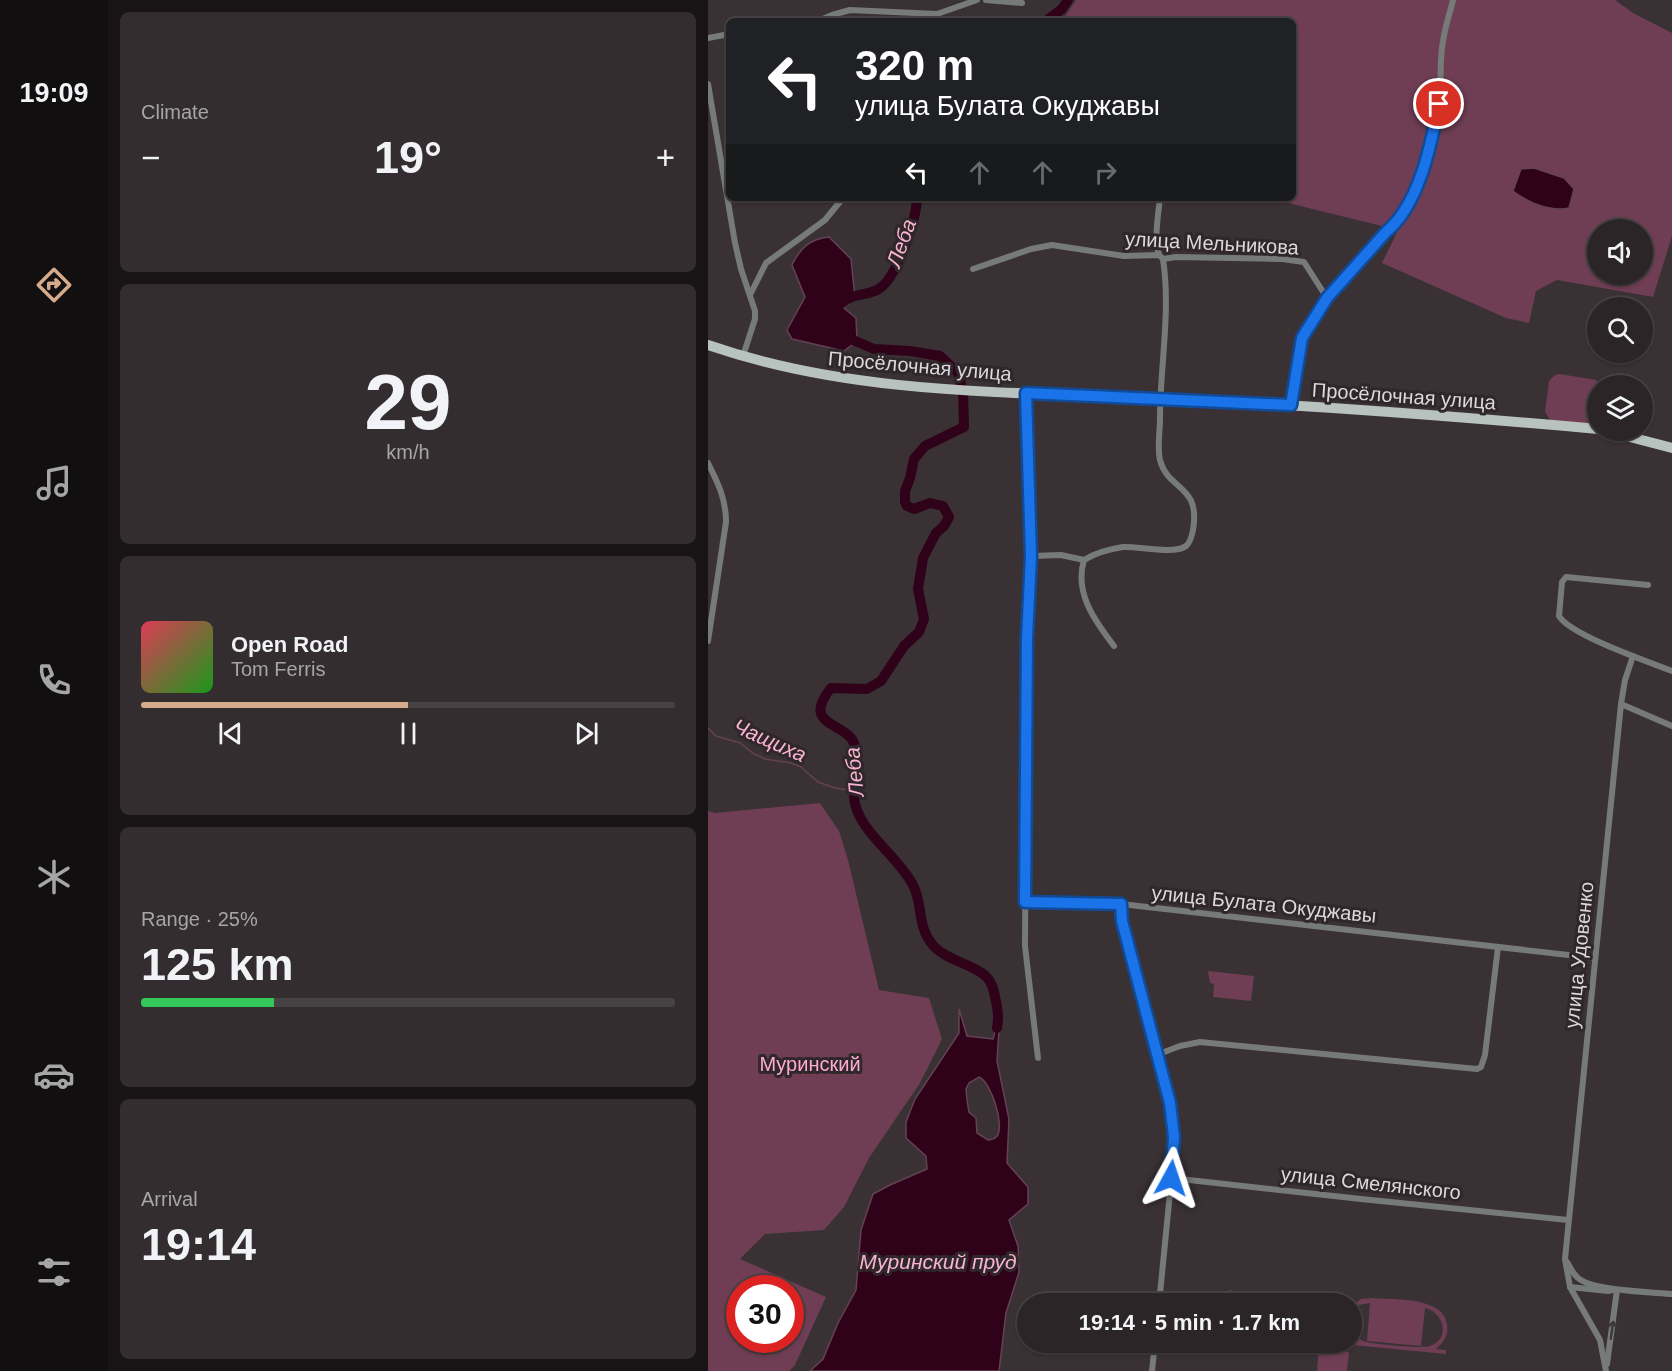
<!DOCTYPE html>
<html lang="en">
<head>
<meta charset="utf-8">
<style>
	body { margin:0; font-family:Helvetica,sans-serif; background:#332d2f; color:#f1f3f6; height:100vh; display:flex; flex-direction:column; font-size:22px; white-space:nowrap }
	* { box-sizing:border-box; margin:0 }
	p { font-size:20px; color:#a6a5a7 }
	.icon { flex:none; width:33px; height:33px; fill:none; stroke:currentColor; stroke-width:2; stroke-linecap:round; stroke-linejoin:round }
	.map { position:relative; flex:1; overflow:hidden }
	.details { display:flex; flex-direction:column; gap:12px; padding:12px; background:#181415; width:600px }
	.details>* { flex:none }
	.banner { position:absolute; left:18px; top:18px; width:570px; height:183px; border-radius:9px; box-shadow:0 2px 4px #0004,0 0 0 2px #474244; background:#202124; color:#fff; overflow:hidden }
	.buttons { position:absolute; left:879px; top:219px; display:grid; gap:12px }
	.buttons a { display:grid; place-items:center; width:66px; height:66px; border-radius:50%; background:#2b2527; box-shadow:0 2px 4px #0004,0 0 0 2px #474244; font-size:30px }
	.speed { position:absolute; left:18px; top:1275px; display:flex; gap:12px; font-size:30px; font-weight:700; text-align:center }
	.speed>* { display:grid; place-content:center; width:78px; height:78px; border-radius:50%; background:#2b2527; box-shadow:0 2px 4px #0004,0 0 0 2px #474244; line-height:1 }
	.speed .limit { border:9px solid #d22; background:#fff; color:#111 }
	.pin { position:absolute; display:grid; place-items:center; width:51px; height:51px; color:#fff; margin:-26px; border:3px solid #fff; border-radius:50%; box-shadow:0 2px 6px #0007 }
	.me { position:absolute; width:66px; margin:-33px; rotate:5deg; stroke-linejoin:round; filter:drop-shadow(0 0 4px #0008) }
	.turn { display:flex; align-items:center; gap:21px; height:126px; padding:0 30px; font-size:27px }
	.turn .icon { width:78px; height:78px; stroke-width:2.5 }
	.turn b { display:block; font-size:42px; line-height:51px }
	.lanes { display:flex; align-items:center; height:57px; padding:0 30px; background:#0003; justify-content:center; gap:30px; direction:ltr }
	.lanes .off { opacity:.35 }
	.big { font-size:45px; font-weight:600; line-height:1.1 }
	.details .card { flex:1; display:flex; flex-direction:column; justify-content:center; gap:9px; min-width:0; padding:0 21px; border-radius:9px; background:#332d2f }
	.details .dial { align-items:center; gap:0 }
	.dial b { font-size:78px; line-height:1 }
	.song { display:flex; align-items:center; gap:18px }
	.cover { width:72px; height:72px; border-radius:9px; background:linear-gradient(135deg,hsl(350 70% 55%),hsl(120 70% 35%)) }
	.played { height:6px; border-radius:3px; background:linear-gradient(90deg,#d6ab8b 50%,#474244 50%) }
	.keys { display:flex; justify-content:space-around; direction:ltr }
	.heat { display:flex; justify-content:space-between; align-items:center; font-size:33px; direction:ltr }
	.charge { height:9px; border-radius:4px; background:linear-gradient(90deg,#34c759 25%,#474244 0) }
	.trip { position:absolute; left:309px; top:1293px; width:345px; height:60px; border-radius:30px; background:#2b2527; box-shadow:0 2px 4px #0004,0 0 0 2px #474244; font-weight:600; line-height:60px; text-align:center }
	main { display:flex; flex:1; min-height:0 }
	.menu { display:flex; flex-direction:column; width:108px; justify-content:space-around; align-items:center; background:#110f10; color:#a6a5a7 }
	.menu .icon { width:42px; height:42px }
	.menu .current { color:#d6ab8b }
	.menu b { font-size:27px; color:#f1f3f6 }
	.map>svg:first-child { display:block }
	.green { fill:#6f3e54; fill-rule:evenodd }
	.water { fill:#2f021a; stroke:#644254; stroke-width:1.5; fill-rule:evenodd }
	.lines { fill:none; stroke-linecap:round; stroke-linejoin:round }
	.stream { stroke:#644254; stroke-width:1.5 }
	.river { stroke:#2f021a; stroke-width:10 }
	.street { stroke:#767b79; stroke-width:6 }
	.primary { stroke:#b8c2bf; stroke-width:10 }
	.oneway { stroke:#3d383a }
	.route-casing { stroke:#114b97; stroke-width:15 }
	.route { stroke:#1a73e8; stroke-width:10 }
	.labels { text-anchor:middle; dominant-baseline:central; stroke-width:6; stroke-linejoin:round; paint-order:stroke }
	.street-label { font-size:20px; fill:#ded8da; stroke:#2f272a }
	.park-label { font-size:20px; fill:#fea9ce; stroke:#2f272a }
	.water-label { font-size:21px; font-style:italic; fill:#f9b4d1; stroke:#2f272a }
</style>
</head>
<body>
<main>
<nav class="menu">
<b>19:09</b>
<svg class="icon current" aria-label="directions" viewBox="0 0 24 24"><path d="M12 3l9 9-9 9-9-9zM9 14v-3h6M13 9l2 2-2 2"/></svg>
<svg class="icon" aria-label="music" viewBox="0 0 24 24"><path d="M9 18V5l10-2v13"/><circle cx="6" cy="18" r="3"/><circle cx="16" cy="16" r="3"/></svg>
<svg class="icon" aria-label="phone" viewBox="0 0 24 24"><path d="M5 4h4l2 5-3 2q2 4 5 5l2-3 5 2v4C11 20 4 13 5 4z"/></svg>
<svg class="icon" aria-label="climate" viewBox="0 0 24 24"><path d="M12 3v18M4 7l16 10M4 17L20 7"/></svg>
<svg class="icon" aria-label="car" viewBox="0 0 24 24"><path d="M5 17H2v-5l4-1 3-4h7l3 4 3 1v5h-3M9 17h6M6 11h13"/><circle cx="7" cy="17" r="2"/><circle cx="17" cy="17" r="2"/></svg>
<svg class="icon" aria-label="filters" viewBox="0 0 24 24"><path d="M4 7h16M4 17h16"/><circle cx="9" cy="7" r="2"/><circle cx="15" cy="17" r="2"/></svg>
</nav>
<section class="details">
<div class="card"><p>Climate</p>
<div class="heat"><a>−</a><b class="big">19°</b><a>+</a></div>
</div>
<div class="card dial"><b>29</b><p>km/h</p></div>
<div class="card">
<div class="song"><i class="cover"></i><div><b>Open Road</b><p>Tom Ferris</p></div></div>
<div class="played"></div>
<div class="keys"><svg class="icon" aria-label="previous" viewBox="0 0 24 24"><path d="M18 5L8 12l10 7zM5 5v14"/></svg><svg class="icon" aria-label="pause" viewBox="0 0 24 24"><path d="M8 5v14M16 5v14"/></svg><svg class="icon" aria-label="next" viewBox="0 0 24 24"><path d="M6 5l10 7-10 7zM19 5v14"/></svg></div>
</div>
<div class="card"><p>Range · 25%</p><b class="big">125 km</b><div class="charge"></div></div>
<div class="card"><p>Arrival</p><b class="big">19:14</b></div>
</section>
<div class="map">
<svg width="964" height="1371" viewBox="0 0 964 1371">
	<rect width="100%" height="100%" fill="#393134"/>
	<g class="green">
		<path d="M368,0H907L925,13L964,33V236L945,297L849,280L828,291L821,323L798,318L674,263L690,230L560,198H585V21H354ZM890,230H934V274H890Z"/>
		<path d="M852,374L888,380L891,383C886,394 895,415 879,425L843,421L837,412L841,381L847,375Z"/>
		<path d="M112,803L131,831L140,860L171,990L221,998L234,1039L212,1083L161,1158L136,1207L116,1230L57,1234L32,1259L118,1297L87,1365L81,1371H0V811L7,813ZM32,1288H82V1340H32Z"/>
		<polygon points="500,971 546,976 543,1001 505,997 506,984 502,983"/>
		<polygon points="523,1290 527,1292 521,1303 501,1303 510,1294"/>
		<path d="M663,1298C684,1300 735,1296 739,1324C741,1334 736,1342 728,1349L738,1350V1354L634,1344V1343L644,1342V1332C647,1336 650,1339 655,1341C664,1344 714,1349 722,1346C743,1339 736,1312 717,1308L713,1346L659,1341L662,1303L651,1305L644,1313V1305L653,1299Z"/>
		<polygon points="611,1348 641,1352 639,1371 609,1371"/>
	</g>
	<g class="water">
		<path d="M826,168L856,178L866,189L861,208C842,212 821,203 805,191L813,169Z"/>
		<path d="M121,237L143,259L147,298L136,308L148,318L149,341L136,351L84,339L79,330L97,297L84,265C92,248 102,239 121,237Z"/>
		<path d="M251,1009L259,1036L285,1039L292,1014L289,1061L301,1119L299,1163L320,1187V1204L301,1220L310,1246L311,1272L298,1313L291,1371H102L115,1359L130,1323L148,1290L153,1230L165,1194L182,1185L219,1169L218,1156L198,1138V1122L207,1099L251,1033ZM271,1077C283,1082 297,1125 289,1136C286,1140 284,1139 280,1140L269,1133L268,1118L261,1112L259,1100L258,1089L261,1083Z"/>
	</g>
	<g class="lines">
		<polyline class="stream" points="0,728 8,736 32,743 46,754 57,759 83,763 93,767 110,782 127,788 145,791"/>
		<g class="river">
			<polyline points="338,21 354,9 360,0"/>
			<path d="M134,303C144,293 157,296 169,290C189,280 208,220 209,198"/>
			<path d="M139,334L145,340L166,349L202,351L232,356L250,373L255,392L256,427L217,446L206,459L202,478L197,491V502L199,506L206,509L222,503L235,506L241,517L236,526L228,533L215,558L210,589L216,619L211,632L196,646L173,681L159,689L123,688C91,728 141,721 147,746C151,763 143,785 147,804C155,835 190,856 205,885C215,904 209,926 224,944C237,961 271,965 281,980C286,987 286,994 288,1001C290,1013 291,1016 289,1028"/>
		</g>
		<g class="street">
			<polyline points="278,0 314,3"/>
			<polyline points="110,21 124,15 142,10 229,14 269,0"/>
			<polyline points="0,38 21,34"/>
			<polyline points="0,84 27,243 33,269 47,311 47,319 35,356"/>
			<path d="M451,255C446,237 450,216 452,198"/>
			<polyline points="265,269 323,249 344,245 416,256 451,255 455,259 468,257 574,259 596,262 619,298"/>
			<polyline points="43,293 58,263 117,220 135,198"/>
			<polyline points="318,393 323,556 319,638 317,946 330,1058"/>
			<path d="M583,405L594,338L619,298L678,232C709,207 725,145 731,106C734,84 731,62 735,41C737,27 742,13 745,0"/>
			<path d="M0,463C10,483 18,499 18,522L0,641"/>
			<polyline points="323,556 353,555 376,560"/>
			<path d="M940,585L858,577L854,582L851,616C862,635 941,662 964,671"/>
			<path d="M406,646C387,621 366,593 376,560C387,553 402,549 415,547C430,546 466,555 478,546C482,543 484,535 485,530C493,484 460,491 452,460C449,447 452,432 452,419C452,366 463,312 455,259"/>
			<polyline points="913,704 964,726"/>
			<polyline points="317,902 413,904 887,958"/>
			<polyline points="413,904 414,921 451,1054 465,1123 466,1152 451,1304"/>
			<polyline points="451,1054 472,1046 492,1042 769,1069 773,1067 777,1055 790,947"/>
			<polyline points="463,1178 653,1199 860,1220"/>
			<path d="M859,1262C862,1267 865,1274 870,1278C885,1291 943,1292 964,1294"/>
			<polyline points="862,1287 900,1291 905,1290"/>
			<polyline points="899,1364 909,1290"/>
			<polyline points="444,1371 447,1342"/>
			<polyline points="898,1371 892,1340 862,1287 857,1259 913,704 917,680 925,656"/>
		</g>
		<g class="primary">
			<path d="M0,345C145,395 301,392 452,398C598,405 744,416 890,429"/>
			<polyline points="895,430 964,448"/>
		</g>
	</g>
	<defs><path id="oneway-shaft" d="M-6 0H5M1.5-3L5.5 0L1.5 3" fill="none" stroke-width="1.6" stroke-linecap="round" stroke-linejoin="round" transform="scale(1.5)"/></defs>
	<use class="oneway" href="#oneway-shaft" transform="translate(904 1330) rotate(-82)"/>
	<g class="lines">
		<g class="route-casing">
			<path id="route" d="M463,1178L466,1137L462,1103L414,921L413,904L317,902L319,638L323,556L318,393L583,405L594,338L619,298L678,232C711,205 723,145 731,104"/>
		</g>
		<use href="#route" class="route"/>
	</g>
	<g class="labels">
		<g class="street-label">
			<text transform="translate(504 243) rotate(3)">улица Мельникова</text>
			<text transform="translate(212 366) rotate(5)">Просёлочная улица</text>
			<text transform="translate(696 396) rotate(4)">Просёлочная улица</text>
			<text transform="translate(556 904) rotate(6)">улица Булата Окуджавы</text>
			<text transform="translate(871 955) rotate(-84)">улица Удовенко</text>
			<text transform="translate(663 1183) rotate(6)">улица Смелянского</text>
		</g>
		<g class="park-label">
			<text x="102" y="1064">Муринский</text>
		</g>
		<g class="water-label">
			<text transform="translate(193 243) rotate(-70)">Леба</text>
			<text transform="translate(62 740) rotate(24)">Чащиха</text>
			<text transform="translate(146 772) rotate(-95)">Леба</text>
			<text x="230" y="1261">Муринский пруд</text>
		</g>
	</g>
</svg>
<div class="buttons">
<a><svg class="icon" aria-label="sound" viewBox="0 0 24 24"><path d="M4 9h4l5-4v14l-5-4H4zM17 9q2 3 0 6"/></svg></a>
<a><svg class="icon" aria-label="search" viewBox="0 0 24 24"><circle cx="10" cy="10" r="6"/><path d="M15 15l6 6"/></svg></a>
<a><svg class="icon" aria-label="layers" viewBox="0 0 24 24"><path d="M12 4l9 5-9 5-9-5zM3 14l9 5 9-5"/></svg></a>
</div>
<div class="speed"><div class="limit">30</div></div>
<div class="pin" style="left:731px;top:104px;background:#d93025"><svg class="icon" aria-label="arrive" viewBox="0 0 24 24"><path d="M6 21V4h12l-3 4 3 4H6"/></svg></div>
<svg class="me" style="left:463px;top:1178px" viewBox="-20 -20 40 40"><path d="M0-17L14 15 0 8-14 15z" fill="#1a73e8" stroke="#fff" stroke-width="4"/></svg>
<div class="trip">19:14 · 5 min · 1.7 km</div>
<div class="banner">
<div class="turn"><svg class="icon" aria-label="left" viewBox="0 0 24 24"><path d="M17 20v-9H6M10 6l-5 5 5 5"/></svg><div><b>320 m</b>улица Булата Окуджавы</div></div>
<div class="lanes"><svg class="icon" aria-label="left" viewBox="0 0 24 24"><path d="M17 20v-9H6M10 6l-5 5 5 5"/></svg><svg class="icon off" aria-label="ahead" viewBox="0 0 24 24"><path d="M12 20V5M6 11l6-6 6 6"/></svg><svg class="icon off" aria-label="ahead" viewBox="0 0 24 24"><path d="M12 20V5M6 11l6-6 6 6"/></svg><svg class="icon off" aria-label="right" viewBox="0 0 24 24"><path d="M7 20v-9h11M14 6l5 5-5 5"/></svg></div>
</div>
</div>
</main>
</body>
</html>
